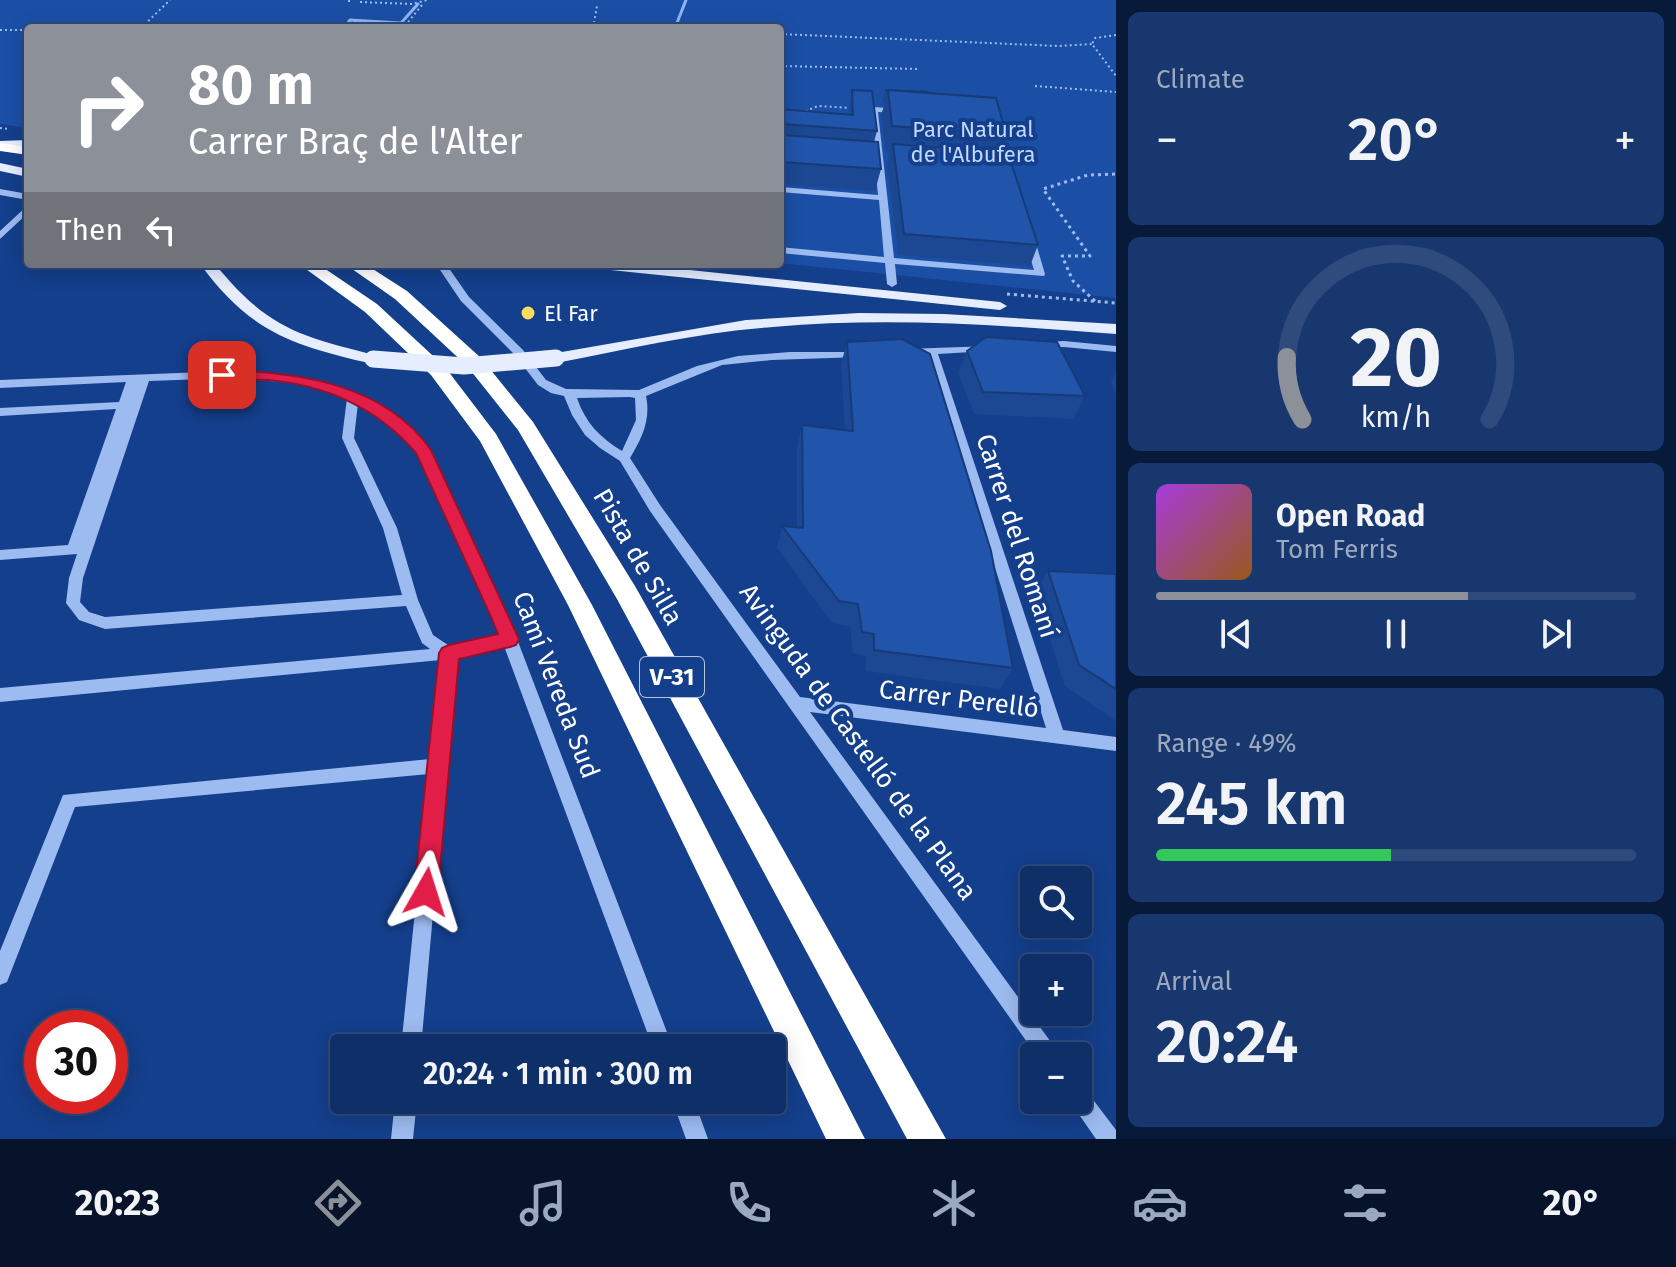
<!DOCTYPE html>
<html lang="en">
<head>
<meta charset="utf-8">
<style>
	body { margin:0; font-family:"Fira Sans",sans-serif; background:#18376f; color:#f1f3f6; height:100vh; display:flex; flex-direction:column; font-size:30px; white-space:nowrap }
	* { box-sizing:border-box; margin:0 }
	p { font-size:26px; color:#9ba9c0 }
	.icon { flex:none; width:44px; height:44px; fill:none; stroke:currentColor; stroke-width:2; stroke-linecap:round; stroke-linejoin:round }
	.map { position:relative; flex:1; overflow:hidden }
	.panel { display:flex; flex-direction:column; gap:12px; padding:12px; background:#081a3a; width:560px }
	.panel>* { flex:none }
	.hud { position:absolute; left:24px; top:24px; width:760px; height:244px; border-radius:8px; box-shadow:0 4px 20px #0003,0 0 0 2px #2f4a7d; background:#8c9099; color:#fff; overflow:hidden }
	.controls { position:absolute; left:1020px; top:866px; display:grid; gap:16px }
	.controls a { display:grid; place-items:center; width:72px; height:72px; border-radius:8px; background:#0f2f69; box-shadow:0 4px 20px #0003,0 0 0 2px #2f4a7d; font-size:40px }
	.speed { position:absolute; left:24px; top:1010px; display:flex; gap:16px; font-size:40px; font-weight:700; text-align:center }
	.speed>* { display:grid; place-content:center; width:104px; height:104px; border-radius:50%; background:#0f2f69; box-shadow:0 4px 20px #0003,0 0 0 2px #2f4a7d; line-height:1 }
	.speed .limit { border:12px solid #d22; background:#fff; color:#111 }
	.pin { position:absolute; display:grid; place-items:center; width:68px; height:68px; color:#fff; margin:-34px; border-radius:16px; box-shadow:0 4px 12px #0006 }
	.me { position:absolute; width:88px; margin:-44px; rotate:6deg; stroke-linejoin:round; filter:drop-shadow(0 0 6px #0008) }
	.turn { display:flex; align-items:center; gap:28px; height:168px; padding:0 32px; font-size:36px }
	.turn .icon { width:104px; height:104px; stroke-width:2.5 }
	.turn b { display:block; font-size:56px; line-height:68px }
	.then { display:flex; align-items:center; height:76px; padding:0 32px; background:#0003; gap:16px; font-size:30px }
	.big { font-size:60px; font-weight:600; line-height:1.1 }
	.panel .card { flex:1; display:flex; flex-direction:column; justify-content:center; gap:12px; min-width:0; padding:0 28px; border-radius:12px; background:#18376f }
	.panel .dial { align-items:center; gap:0 }
	.dial svg { height:208px; overflow:visible; fill:none; stroke:#2f4a7d; stroke-width:7; stroke-linecap:round; text-anchor:middle }
	.dial text { fill:#f1f3f6; stroke:none }
	.song { display:flex; align-items:center; gap:24px }
	.cover { width:96px; height:96px; border-radius:12px; background:linear-gradient(135deg,hsl(280 70% 55%),hsl(30 70% 35%)) }
	.played { height:8px; border-radius:4px; background:linear-gradient(90deg,#8c9099 65%,#2f4a7d 65%) }
	.keys { display:flex; justify-content:space-around; direction:ltr }
	.heat { display:flex; justify-content:space-between; align-items:center; font-size:44px; direction:ltr }
	.charge { height:12px; border-radius:6px; background:linear-gradient(90deg,#34c759 49%,#2f4a7d 0) }
	.trip { position:absolute; left:330px; top:1034px; width:456px; height:80px; border-radius:8px; background:#0f2f69; box-shadow:0 4px 20px #0003,0 0 0 2px #2f4a7d; font-weight:600; line-height:80px; text-align:center }
	.dock { display:flex; height:128px; justify-content:space-around; align-items:center; background:#06132a; color:#9ba9c0 }
	.dock .icon { width:56px; height:56px }
	.dock .selected { color:#8c9099 }
	.dock b { font-size:36px; color:#f1f3f6 }
	main { display:flex; flex:1; min-height:0 }
	.map>svg:first-child { display:block }
	.green { fill:#1b4fa6 }
	.lines { fill:none; stroke-linecap:round; stroke-linejoin:round }
	.stream { stroke:#8eb5f3; stroke-width:3 }
	.path-far1 { stroke:#9cbbf0; stroke-width:2; stroke-dasharray:2 3; stroke-linecap:butt }
	.path { stroke:#9cbbf0; stroke-width:3; stroke-dasharray:3 4; stroke-linecap:butt }
	.minor { fill:#9cbbf0; fill-rule:evenodd }
	.major { fill:#e5edff; fill-rule:evenodd }
	.highway { fill:#fff; fill-rule:evenodd }
	.major-bridge { stroke:#e5edff; stroke-width:17 }
	.wall { fill:#1c4893 }
	.building { fill:#2154ab; stroke:#173b78; stroke-width:2 }
	.route { fill:#e11d48; stroke:#92132f; stroke-width:2 }
	.poi-dot { fill:#ffdd5b; stroke:#143f8c; stroke-width:3 }
	.labels { text-anchor:middle; dominant-baseline:central; stroke-width:8; stroke-linejoin:round; paint-order:stroke }
	.far-park-label { font-size:22px; fill:#c2d8fc; stroke:#143f8c }
	.far-poi-label { font-size:22px; fill:#fff; stroke:#143f8c; text-anchor:start }
	.shield { fill:#143f8c; stroke:#b8c5dc; stroke-width:2 }
	.shield-label { font-size:24px; font-weight:bold; fill:#fff }
	.street-label { font-size:26px; fill:#fff; stroke:#143f8c }
</style>
</head>
<body>
<main>
<div class="map">
<svg width="1116" height="1139" viewBox="0 0 1116 1139">
	<rect width="100%" height="100%" fill="#143f8c"/>
	<polygon class="green" points="0,0 1116,0 1116,298 780,263 780,28 28,28 28,128 0,124"/>
	<g class="lines">
		<g class="stream">
			<polyline points="344,28 350,20 401,23 418,4"/>
			<polyline points="675,28 686,0"/>
		</g>
		<g class="path-far1">
			<polyline points="349,0 349,4"/>
			<polyline points="360,2 412,4 427,0"/>
			<polyline points="422,5 405,26 422,28"/>
			<polyline points="354,21 405,26"/>
			<polyline points="141,28 170,0"/>
			<polyline points="593,28 597,6"/>
			<polyline points="0,30 28,30"/>
			<polyline points="780,34 1058,46 1092,44"/>
			<polyline points="1116,35 1095,38 1092,44 1116,76"/>
			<polyline points="780,66 918,69"/>
			<polyline points="1035,86 1116,92"/>
			<polyline points="801,113 818,106 851,108"/>
			<polyline points="0,128 10,129"/>
		</g>
		<g class="path">
			<polyline points="1007,294 1116,303"/>
			<polyline points="1095,301 1073,281 1062,256 1090,256 1043,189 1088,175 1116,174"/>
		</g>
		<g class="minor">
			<polygon points="874,107 900,109 904,111 900,113 878,112 894,258 1034,270 1024,237 1029,234 1034,237 1045,274 1044,276 895,264 897,284 892,287 887,284 885,263 780,253 780,247 884,257 879,200 780,192 781,187 878,195 870,109"/>
			<polygon points="0,189 28,194 28,200 0,195"/>
			<polygon points="28,205 28,213 0,239 0,231"/>
			<path d="M436,264H446L469,297L523,350L546,380L566,389L639,390L697,366L738,356L790,352H864V356L860,357L772,360L722,365L646,396C651,420 642,438 630,458L660,505L800,697L1046,728L927,354L905,355L899,352L905,349L992,346V350L988,351L938,354L1063,730L1116,737V751L810,712L1056,1049L1059,1056H1037L650,511L620,461L600,448L585,435L572,415L564,396L551,393L538,385L515,355L461,301ZM630,397L635,398L636,420L622,451C600,438 585,422 577,398Z"/>
			<polygon points="1064,341 1116,346 1116,352 1064,347 1041,348 1036,345 1041,342"/>
			<path d="M204,372L291,377L351,392L392,412L427,447L517,639L673,1048H653L504,646L456,657L421,1048H401L429,774L75,807L7,982L0,985V951L63,795L430,759L441,660L0,702V688L430,649L422,643L406,606L105,629L79,620L66,603L69,578L77,554L0,560V550L68,545L116,409L0,416V408L119,402L126,382L0,388V380ZM204,379C252,379 302,380 347,398L342,438L383,528L402,595L105,617L89,612L80,602L83,578L149,381ZM358,403L384,418L418,452L500,635L451,647L433,635L418,600L397,528L354,438Z"/>
			<polygon points="1078,1085 1085,1089 1116,1130 1116,1139 1096,1139 1071,1103 1069,1100 1078,1100"/>
			<polygon points="395,1100 417,1100 413,1139 391,1139"/>
			<polygon points="672,1100 694,1100 708,1139 686,1139"/>
		</g>
		<g class="major">
			<polygon points="28,140 28,148 0,149 0,141"/>
			<polygon points="0,163 28,169 28,177 0,171"/>
			<path d="M200,264H215C268,329 299,336 379,356L381,359L373,364C292,345 251,333 200,264Z"/>
			<polygon points="584,264 632,264 1000,302 1007,306 1000,310 591,268"/>
			<path d="M944,314L1116,324V334C1002,325 888,317 773,327C700,332 628,349 556,363L548,358L556,353L746,320L859,313Z"/>
		</g>
		<g class="highway">
			<polygon points="0,143 28,147 28,155 0,151"/>
			<polygon points="299,264 318,264 377,304 445,367 496,434 592,605 865,1139 826,1139 568,605 480,441 431,375 365,312"/>
			<polygon points="345,264 365,264 407,291 481,358 533,422 635,586 946,1139 907,1139 617,599 518,430 467,366 395,299"/>
		</g>
		<polyline class="major-bridge" points="373,359 464,366 556,358"/>
	</g>
	<g class="wall">
		<polygon points="852,90 877,131 874,142 881,169 875,191 780,184 780,109 848,114"/>
		<polygon points="885,90 929,93 1007,137 1003,149 1038,245 1030,266 898,255 887,163 890,153 886,152 881,115 885,103 882,102"/>
		<polygon points="847,342 1013,668 1000,689 866,671 866,656 853,653 850,626 832,623 777,548 782,526 797,527 797,448 802,425 845,430 841,364"/>
		<polygon points="967,351 1085,396 1073,419 974,414 958,373"/>
		<polygon points="1116,373 1116,394 1111,382"/>
		<polygon points="1048,571 1116,574 1116,721 1065,686 1035,593"/>
	</g>
	<g class="building">
		<polygon points="852,90 872,91 877,131 784,124 781,132 783,135 878,142 881,169 780,162 780,109 853,115"/>
		<polygon points="885,90 928,92 929,93 894,91"/>
		<polygon points="888,90 996,98 1007,137 1001,134 892,126"/>
		<polygon points="893,144 999,152 1006,147 1038,245 904,234"/>
		<polygon points="986,337 1057,342 1085,396 983,392 967,351"/>
		<polygon points="902,339 930,354 991,551 1013,668 874,650 874,634 862,632 858,604 839,601 782,526 803,528 802,425 853,431 847,342"/>
		<polygon points="1048,571 1116,574 1116,689 1079,665"/>
	</g>
	<path class="route" d="M222,370C297,372 384,383 431,450L519,639L516,645L510,647L459,659L438,892L435,900L426,903L418,900L414,892L439,653L442,648L449,645L498,634L491,617L416,453C377,408 327,385 267,380C250,379 233,381 217,378V372Z"/>
	<circle class="poi-dot" cx="528" cy="313" r="8"/>
	<g class="labels">
		<g class="far-park-label">
			<text x="973" y="129">Parc Natural<tspan x="973" dy="25">de l'Albufera</tspan></text>
		</g>
		<g class="far-poi-label">
			<text x="544" y="313">El Far</text>
		</g>
		<rect class="shield" x="640" y="657" width="64" height="40" rx="6"/>
		<g class="shield-label">
			<text x="672" y="677">V-31</text>
		</g>
		<g class="street-label">
			<text transform="translate(1017 536) rotate(72)">Carrer del Romaní</text>
			<text transform="translate(638 557) rotate(60)">Pista de Silla</text>
			<text transform="translate(556 685) rotate(69)">Camí Vereda Sud</text>
			<text transform="translate(959 699) rotate(7)">Carrer Perelló</text>
			<text transform="translate(858 742) rotate(54)">Avinguda de Castelló de la Plana</text>
		</g>
	</g>
</svg>
<div class="controls">
<a><svg class="icon" aria-label="search" viewBox="0 0 24 24"><circle cx="10" cy="10" r="6"/><path d="M15 15l6 6"/></svg></a>
<a>+</a>
<a>−</a>
</div>
<div class="speed"><div class="limit">30</div></div>
<div class="pin" style="left:222px;top:375px;background:#d93025"><svg class="icon" aria-label="arrive" viewBox="0 0 24 24"><path d="M6 21V4h12l-3 4 3 4H6"/></svg></div>
<svg class="me" style="left:426px;top:892px" viewBox="-20 -20 40 40"><path d="M0-17L14 15 0 8-14 15z" fill="#e11d48" stroke="#fff" stroke-width="4"/></svg>
<div class="trip">20:24 · 1 min · 300 m</div>
<div class="hud">
<div class="turn"><svg class="icon" aria-label="right" viewBox="0 0 24 24"><path d="M7 20v-9h11M14 6l5 5-5 5"/></svg><div><b>80 m</b>Carrer Braç de l'Alter</div></div>
<div class="then">Then<svg class="icon" aria-label="left" viewBox="0 0 24 24"><path d="M17 20v-9H6M10 6l-5 5 5 5"/></svg></div>
</div>
</div>
<section class="panel">
<div class="card"><p>Climate</p>
<div class="heat"><a>−</a><b class="big">20°</b><a>+</a></div>
</div>
<div class="card dial"><svg viewBox="0 0 100 80">
<path d="M14 69A42 42 0 1 1 86 69"/>
<path d="M14 69A42 42 0 0 1 8 45" stroke="#8c9099"/>
<text x="50" y="56" font-size="32" font-weight="700">20</text>
<text x="50" y="72" font-size="11">km/h</text>
</svg></div>
<div class="card">
<div class="song"><i class="cover"></i><div><b>Open Road</b><p>Tom Ferris</p></div></div>
<div class="played"></div>
<div class="keys"><svg class="icon" aria-label="previous" viewBox="0 0 24 24"><path d="M18 5L8 12l10 7zM5 5v14"/></svg><svg class="icon" aria-label="pause" viewBox="0 0 24 24"><path d="M8 5v14M16 5v14"/></svg><svg class="icon" aria-label="next" viewBox="0 0 24 24"><path d="M6 5l10 7-10 7zM19 5v14"/></svg></div>
</div>
<div class="card"><p>Range · 49%</p><b class="big">245 km</b><div class="charge"></div></div>
<div class="card"><p>Arrival</p><b class="big">20:24</b></div>
</section>
</main>
<nav class="dock">
<b>20:23</b>
<svg class="icon selected" aria-label="directions" viewBox="0 0 24 24"><path d="M12 3l9 9-9 9-9-9zM9 14v-3h6M13 9l2 2-2 2"/></svg>
<svg class="icon" aria-label="music" viewBox="0 0 24 24"><path d="M9 18V5l10-2v13"/><circle cx="6" cy="18" r="3"/><circle cx="16" cy="16" r="3"/></svg>
<svg class="icon" aria-label="phone" viewBox="0 0 24 24"><path d="M5 4h4l2 5-3 2q2 4 5 5l2-3 5 2v4C11 20 4 13 5 4z"/></svg>
<svg class="icon" aria-label="climate" viewBox="0 0 24 24"><path d="M12 3v18M4 7l16 10M4 17L20 7"/></svg>
<svg class="icon" aria-label="car" viewBox="0 0 24 24"><path d="M5 17H2v-5l4-1 3-4h7l3 4 3 1v5h-3M9 17h6M6 11h13"/><circle cx="7" cy="17" r="2"/><circle cx="17" cy="17" r="2"/></svg>
<svg class="icon" aria-label="filters" viewBox="0 0 24 24"><path d="M4 7h16M4 17h16"/><circle cx="9" cy="7" r="2"/><circle cx="15" cy="17" r="2"/></svg>
<b>20°</b>
</nav>
</body>
</html>
